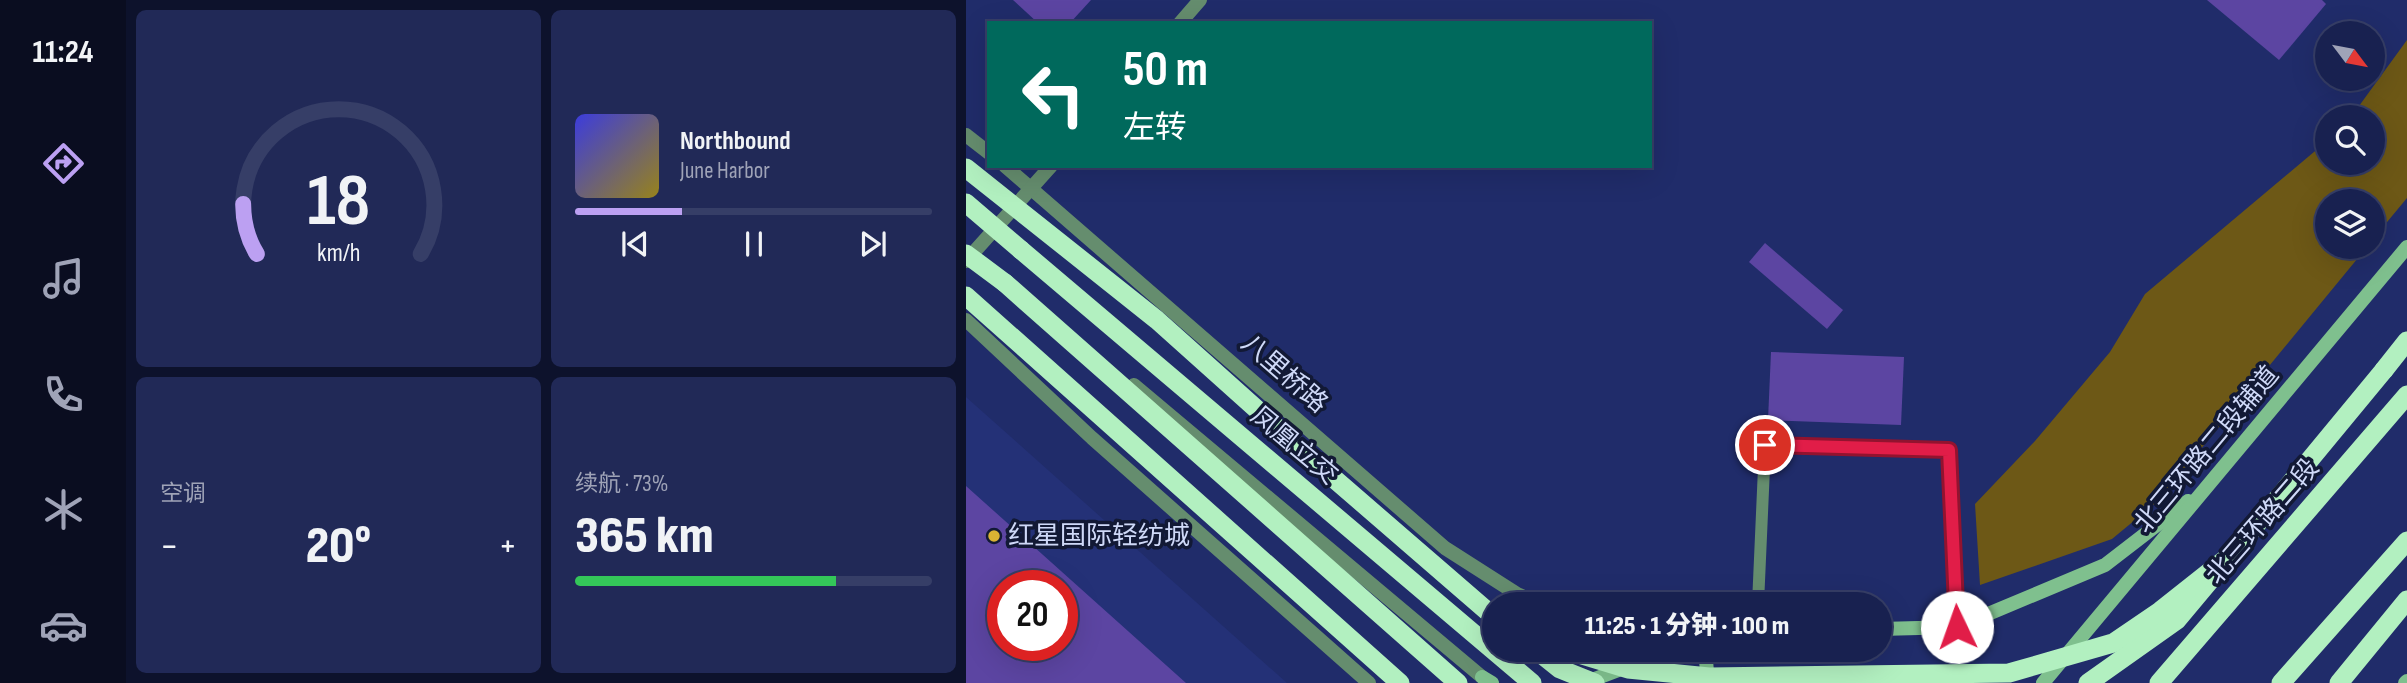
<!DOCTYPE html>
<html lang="zh">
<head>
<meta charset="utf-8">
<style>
	body { margin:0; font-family:"Sofia Sans Condensed","Noto Sans SC",sans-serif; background:#212957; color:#f1f3f6; height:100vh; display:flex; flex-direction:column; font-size:26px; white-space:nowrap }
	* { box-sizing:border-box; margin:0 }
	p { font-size:23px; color:#9fa3b7 }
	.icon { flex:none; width:38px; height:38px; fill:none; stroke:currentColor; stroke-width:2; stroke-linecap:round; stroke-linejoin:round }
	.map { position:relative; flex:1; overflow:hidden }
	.panel { display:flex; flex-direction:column; gap:10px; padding:10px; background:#0d122c; width:840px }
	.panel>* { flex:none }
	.banner { position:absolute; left:21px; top:21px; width:665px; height:147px; border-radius:0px; box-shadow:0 7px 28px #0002,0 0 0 2px #363e67; background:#00695c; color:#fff; overflow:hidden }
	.needle { width:46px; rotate:122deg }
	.fabs { position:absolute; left:1349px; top:21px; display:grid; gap:14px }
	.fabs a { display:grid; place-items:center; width:70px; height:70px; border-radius:50%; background:#182150; box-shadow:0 7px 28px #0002,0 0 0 2px #363e67; font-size:35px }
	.speed { position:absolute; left:21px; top:570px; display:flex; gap:14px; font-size:35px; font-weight:700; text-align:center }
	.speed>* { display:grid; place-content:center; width:91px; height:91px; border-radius:50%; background:#182150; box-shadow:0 7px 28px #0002,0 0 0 2px #363e67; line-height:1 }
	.speed .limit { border:10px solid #d22; background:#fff; color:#111 }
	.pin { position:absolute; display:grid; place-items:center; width:60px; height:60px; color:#fff; margin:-30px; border:4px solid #fff; border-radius:50%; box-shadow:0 2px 7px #0007 }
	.me { position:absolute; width:77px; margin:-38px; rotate:357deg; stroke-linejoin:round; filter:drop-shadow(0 0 5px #0008) }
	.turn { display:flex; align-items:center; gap:24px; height:147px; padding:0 21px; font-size:32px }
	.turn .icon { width:91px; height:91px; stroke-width:2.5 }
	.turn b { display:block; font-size:49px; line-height:60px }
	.big { font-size:52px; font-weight:800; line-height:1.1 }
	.panel .widget { flex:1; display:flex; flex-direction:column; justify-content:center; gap:10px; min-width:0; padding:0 24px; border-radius:10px; background:#212957 }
	.panel .dial { align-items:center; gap:0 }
	.dial svg { height:182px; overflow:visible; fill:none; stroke:#363e67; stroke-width:7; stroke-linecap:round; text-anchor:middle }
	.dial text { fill:#f1f3f6; stroke:none }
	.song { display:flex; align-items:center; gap:21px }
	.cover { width:84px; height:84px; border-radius:10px; background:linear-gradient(135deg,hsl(240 70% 55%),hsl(50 70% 35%)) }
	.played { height:7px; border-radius:4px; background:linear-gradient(90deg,#bca0f2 30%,#363e67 30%) }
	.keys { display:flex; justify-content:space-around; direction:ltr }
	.heat { display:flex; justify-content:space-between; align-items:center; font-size:38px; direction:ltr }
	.charge { height:10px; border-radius:5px; background:linear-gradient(90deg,#34c759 73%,#363e67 0) }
	.panel .tiles { flex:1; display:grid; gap:10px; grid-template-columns:repeat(2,1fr) }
	.trip { position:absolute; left:516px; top:592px; width:410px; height:70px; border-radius:35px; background:#182150; box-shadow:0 7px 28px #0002,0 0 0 2px #363e67; font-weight:800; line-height:70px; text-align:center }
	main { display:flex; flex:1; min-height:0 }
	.tabs { display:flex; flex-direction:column; width:126px; justify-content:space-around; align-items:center; background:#0a0d20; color:#9fa3b7 }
	.tabs .icon { width:49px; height:49px }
	.tabs .active { color:#bca0f2 }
	.tabs b { font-size:32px; color:#f1f3f6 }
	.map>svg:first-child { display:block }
	.built { fill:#243177; fill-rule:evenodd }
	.green { fill:#6d5816 }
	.building { fill:#5c45a2; fill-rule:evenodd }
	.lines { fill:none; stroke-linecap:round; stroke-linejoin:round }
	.service { stroke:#658d6e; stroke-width:12 }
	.minor { stroke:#658d6e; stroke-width:14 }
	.tertiary { stroke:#658d6e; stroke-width:14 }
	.secondary { stroke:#7fc08e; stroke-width:14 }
	.trunk { stroke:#b2f0c0; stroke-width:19 }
	.trunk-bridge { stroke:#b2f0c0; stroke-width:19 }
	.route-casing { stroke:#92132f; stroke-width:18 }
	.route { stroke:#e11d48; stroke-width:12 }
	.poi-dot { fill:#dab333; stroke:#121935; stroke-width:2.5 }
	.labels { text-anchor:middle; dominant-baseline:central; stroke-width:7; stroke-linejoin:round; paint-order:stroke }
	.street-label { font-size:26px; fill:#cfd9f8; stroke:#121935 }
	.poi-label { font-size:26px; fill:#cfd9f8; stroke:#121935; text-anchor:start }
</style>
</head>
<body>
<main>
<nav class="tabs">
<b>11:24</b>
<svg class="icon active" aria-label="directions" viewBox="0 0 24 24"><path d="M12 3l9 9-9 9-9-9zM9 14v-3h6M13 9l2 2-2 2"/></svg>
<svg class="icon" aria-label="music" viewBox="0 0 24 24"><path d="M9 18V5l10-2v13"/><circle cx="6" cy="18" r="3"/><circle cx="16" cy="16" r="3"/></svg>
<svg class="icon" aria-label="phone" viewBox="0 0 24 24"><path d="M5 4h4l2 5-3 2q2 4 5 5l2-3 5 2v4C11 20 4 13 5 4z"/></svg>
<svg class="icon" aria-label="climate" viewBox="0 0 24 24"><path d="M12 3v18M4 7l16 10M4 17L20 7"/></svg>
<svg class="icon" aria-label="car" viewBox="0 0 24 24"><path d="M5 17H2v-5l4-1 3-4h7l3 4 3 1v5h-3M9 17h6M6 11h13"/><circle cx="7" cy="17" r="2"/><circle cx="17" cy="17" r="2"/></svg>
</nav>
<section class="panel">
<div class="tiles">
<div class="widget dial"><svg viewBox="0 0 100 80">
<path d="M14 69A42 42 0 1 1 86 69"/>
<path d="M14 69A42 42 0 0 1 8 47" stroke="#bca0f2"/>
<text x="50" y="56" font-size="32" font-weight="700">18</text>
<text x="50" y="72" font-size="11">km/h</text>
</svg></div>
<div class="widget">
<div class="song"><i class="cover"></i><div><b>Northbound</b><p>June Harbor</p></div></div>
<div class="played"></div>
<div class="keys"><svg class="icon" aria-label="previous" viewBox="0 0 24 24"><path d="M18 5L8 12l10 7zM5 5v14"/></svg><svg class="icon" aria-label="pause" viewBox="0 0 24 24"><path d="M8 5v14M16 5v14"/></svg><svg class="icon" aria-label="next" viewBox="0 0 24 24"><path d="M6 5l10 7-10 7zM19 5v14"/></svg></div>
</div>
<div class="widget"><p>空调</p>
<div class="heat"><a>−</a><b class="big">20°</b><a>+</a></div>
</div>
<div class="widget"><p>续航 · 73%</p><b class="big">365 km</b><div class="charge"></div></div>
</div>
</section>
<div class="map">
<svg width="1441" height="683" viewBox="0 0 1441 683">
	<rect width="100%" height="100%" fill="#202c6a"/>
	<path class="built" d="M0,397L321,683H0ZM37,586H96V646H37Z"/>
	<polygon class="green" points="1441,40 1441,198 1407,239 1407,201 1362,201 1362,247 1401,247 1192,501 1146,539 1014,585 1009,504 1069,441 1144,352 1179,294 1361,141 1362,163 1407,163 1407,117 1385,117"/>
	<g class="building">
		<polygon points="47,0 125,0 104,23 72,23"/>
		<polygon points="1241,0 1356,0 1360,4 1313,60"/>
		<polygon points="799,243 877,310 861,329 783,262"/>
		<polygon points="805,352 938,357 935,425 802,420"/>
		<path d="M0,486L220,683H0ZM37,586H96V646H37Z"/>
	</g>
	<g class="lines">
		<polyline class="service" points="792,604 799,445 983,450 991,627"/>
		<g class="minor">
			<polyline points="0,135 23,153"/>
			<polyline points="39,166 479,548 551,594 574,604"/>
			<polyline points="0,320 126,438 403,683"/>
			<polyline points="168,385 516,677"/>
		</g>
		<g class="tertiary">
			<polyline points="214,23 234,0"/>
			<polyline points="0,261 85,166"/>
		</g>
		<g class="secondary">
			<polyline points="914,629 991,627 1139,565 1222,501"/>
			<polyline points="739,649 742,683"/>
			<polyline points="516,677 526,683"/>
			<polyline points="618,683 708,649"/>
			<polyline points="1077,683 1441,247"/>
			<polyline points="1439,683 1441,681"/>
		</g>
		<g class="trunk">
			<polyline points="55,250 566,683"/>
			<polyline points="39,283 492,683"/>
			<polyline points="0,296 434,683"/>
			<polyline points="1418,370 1441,341"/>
			<polyline points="365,476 528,617"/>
			<polyline points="1122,683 1211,620 1252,571"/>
			<polyline points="1193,683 1441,395"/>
			<polyline points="1315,683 1441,541"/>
			<polyline points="1373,683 1441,600"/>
		</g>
		<g class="trunk-bridge">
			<polyline points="0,168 191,320 365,476"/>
			<polyline points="0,203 55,250"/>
			<polyline points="0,254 39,283"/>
			<polyline points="569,649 594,669 629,683"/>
			<polyline points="596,649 662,669 743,677 1043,673 1147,643 1194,611 1266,554 1418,370"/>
		</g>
	</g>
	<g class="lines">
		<g class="route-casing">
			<polyline id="route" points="799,445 983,450 991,627"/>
		</g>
		<use href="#route" class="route"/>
	</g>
	<circle class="poi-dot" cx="28" cy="536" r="7"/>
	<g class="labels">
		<g class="street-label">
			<text transform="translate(318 374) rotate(41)">八里桥路</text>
			<text transform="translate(328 446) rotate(40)">凤凰立交</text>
			<text transform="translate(1241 450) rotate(-50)">北三环路二段辅道</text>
			<text transform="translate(1297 522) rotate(-49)">北三环路二段</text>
		</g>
		<g class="poi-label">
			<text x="42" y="536">红星国际轻纺城</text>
		</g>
	</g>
</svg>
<div class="fabs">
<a><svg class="needle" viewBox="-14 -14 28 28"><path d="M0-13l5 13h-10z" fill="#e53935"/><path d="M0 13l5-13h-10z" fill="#9fa3b7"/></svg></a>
<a><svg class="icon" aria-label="search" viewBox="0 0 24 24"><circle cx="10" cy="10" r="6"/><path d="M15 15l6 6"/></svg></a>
<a><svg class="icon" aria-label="layers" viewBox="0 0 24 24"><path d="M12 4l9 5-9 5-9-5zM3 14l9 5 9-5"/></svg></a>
</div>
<div class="speed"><div class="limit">20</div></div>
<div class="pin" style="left:799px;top:445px;background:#d93025"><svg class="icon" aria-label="arrive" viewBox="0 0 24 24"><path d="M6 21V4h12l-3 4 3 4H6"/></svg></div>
<svg class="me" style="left:991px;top:627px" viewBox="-20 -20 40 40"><circle r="19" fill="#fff"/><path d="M0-13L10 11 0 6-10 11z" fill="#e11d48"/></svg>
<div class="trip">11:25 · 1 分钟 · 100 m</div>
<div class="banner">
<div class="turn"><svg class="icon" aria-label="left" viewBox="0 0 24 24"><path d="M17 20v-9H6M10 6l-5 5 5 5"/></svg><div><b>50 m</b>左转</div></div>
</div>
</div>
</main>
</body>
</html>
